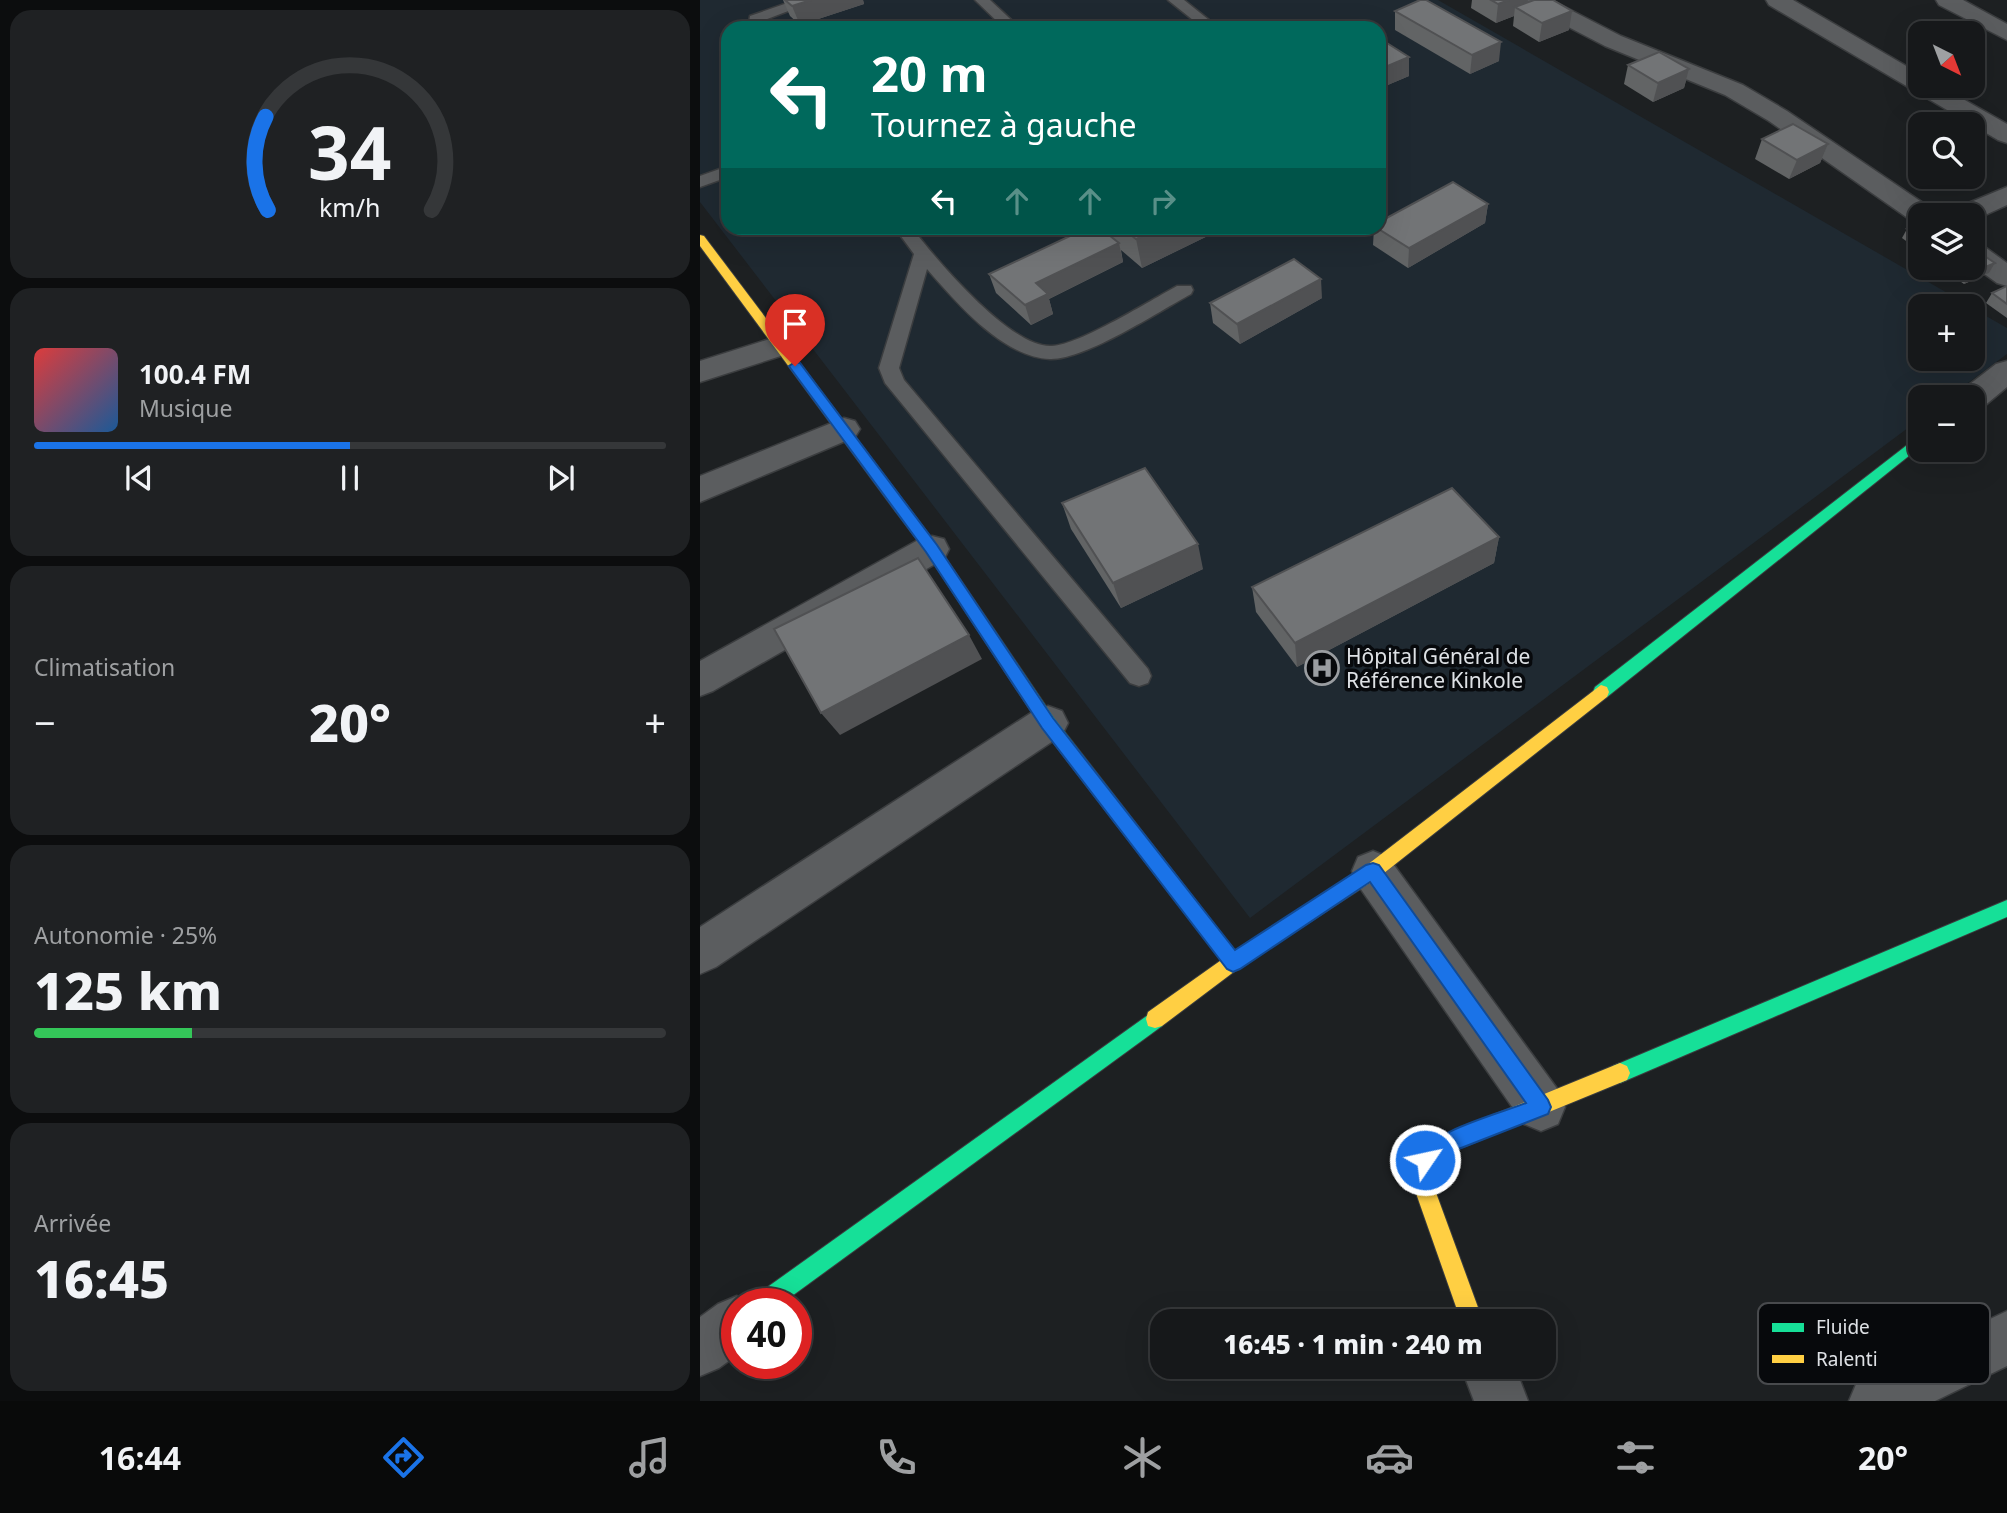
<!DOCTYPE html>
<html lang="fr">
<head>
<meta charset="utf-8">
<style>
	body { margin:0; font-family:"Noto Sans",sans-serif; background:#1f2123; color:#f1f3f6; height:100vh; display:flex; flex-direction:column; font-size:26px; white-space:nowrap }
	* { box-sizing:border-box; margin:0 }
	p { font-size:23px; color:#9ea0a2 }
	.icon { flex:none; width:38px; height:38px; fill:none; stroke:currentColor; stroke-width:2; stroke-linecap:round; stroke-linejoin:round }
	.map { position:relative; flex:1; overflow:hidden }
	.drawer { display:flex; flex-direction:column; gap:10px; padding:10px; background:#0c0d0e; width:700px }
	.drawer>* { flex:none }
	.banner { position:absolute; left:21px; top:21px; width:665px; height:214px; border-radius:21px; box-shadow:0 7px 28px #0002,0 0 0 2px #353739; background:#00695c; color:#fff; overflow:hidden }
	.needle { width:46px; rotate:138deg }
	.buttons { position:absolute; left:1208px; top:21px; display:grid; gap:14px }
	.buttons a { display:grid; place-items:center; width:77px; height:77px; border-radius:14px; background:#16181a; box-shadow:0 7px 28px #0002,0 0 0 2px #353739; font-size:35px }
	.speed { position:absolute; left:21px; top:1288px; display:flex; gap:14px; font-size:35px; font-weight:700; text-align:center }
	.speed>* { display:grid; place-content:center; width:91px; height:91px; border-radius:50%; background:#16181a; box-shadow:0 7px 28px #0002,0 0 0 2px #353739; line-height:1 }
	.speed .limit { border:10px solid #d22; background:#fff; color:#111 }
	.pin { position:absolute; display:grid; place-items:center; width:60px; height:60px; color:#fff; margin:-72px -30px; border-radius:50% 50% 50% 0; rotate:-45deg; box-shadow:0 0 7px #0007 }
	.pin .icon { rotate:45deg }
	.me { position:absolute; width:77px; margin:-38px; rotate:56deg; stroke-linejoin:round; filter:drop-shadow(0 0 5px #0008) }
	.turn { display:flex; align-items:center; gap:24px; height:147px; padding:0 35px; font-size:32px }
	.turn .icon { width:91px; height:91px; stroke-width:2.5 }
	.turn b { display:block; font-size:49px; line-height:60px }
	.lanes { display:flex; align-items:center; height:66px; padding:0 35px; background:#0003; justify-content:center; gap:35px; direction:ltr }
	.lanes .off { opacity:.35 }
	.big { font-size:52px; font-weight:800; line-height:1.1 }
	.drawer .card { flex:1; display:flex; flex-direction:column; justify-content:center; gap:10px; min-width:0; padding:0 24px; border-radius:21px; background:#1f2123 }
	.drawer .dial { align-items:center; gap:0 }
	.dial svg { height:182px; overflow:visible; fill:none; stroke:#353739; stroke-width:7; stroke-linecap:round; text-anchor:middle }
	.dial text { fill:#f1f3f6; stroke:none }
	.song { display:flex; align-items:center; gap:21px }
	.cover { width:84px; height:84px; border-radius:10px; background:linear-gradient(135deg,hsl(0 70% 55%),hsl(210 70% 35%)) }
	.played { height:7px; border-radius:4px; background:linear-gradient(90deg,#1a73e8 50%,#353739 50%) }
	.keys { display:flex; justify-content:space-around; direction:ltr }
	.heat { display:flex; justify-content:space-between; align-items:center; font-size:38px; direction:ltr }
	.charge { height:10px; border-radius:5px; background:linear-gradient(90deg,#34c759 25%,#353739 0) }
	.trip { position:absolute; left:450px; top:1309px; width:406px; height:70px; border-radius:21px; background:#16181a; box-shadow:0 7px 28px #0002,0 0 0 2px #353739; font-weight:800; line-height:70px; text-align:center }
	.tab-bar { display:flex; height:112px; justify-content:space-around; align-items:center; background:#090a0a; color:#9ea0a2 }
	.tab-bar .icon { width:49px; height:49px }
	.tab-bar .selected { color:#1a73e8 }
	.tab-bar b { font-size:32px; color:#f1f3f6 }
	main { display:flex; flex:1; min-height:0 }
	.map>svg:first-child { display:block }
	.built { fill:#1f2931; fill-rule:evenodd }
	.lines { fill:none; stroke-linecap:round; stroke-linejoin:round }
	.lane-casing { stroke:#3b3d3f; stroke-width:3 }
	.street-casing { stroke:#3b3d3f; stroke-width:3 }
	.fast-casing { stroke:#3b3d3f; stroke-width:2 }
	.slow-casing { stroke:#3b3d3f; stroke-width:2 }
	.lane { fill:#5b5d5f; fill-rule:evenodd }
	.street { fill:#5b5d5f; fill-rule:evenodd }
	.fast { fill:#16e098; fill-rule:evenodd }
	.slow { fill:#ffcf43; fill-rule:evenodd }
	.wall { fill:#626465 }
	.shaded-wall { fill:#505153 }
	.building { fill:#727476; stroke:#505153; stroke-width:2 }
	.route { fill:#1a73e8; stroke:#114b97; stroke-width:2 }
	.labels { text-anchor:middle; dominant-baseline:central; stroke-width:7; stroke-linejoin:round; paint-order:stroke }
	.poi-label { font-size:21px; fill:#dee1e5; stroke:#07090c; text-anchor:start }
	.key { fill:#07090c; stroke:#484a4d; stroke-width:2 }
	.key-label { font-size:19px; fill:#dee1e5 }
</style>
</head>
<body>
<main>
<section class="drawer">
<div class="card dial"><svg viewBox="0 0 100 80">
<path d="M14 69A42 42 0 1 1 86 69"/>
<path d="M14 69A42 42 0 0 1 13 28" stroke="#1a73e8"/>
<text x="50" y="56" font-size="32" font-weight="700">34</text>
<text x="50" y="72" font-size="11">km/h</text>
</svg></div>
<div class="card">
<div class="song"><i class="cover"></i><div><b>100.4 FM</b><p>Musique</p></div></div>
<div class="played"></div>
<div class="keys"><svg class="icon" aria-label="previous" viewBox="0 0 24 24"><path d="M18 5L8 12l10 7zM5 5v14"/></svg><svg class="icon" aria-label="pause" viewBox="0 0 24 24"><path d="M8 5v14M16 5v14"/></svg><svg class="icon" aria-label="next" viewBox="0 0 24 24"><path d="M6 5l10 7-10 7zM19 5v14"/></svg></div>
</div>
<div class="card"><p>Climatisation</p>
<div class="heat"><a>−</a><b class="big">20°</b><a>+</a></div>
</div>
<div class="card"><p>Autonomie · 25%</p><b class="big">125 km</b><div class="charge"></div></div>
<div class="card"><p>Arrivée</p><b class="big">16:45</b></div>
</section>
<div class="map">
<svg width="1307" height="1401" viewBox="0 0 1307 1401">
	<rect width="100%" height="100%" fill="#1d2022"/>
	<path class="built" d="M0,0H738L1270,306H1220V359H1272V308L1307,328V354L1249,397H1220V419L550,918L0,202ZM28,28H679V228H28Z"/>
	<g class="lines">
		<g class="lane-casing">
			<g id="lane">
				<polygon points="96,0 117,0 62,21 62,28 48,28 50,16"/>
				<polygon points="275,0 290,0 320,28 304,28"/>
				<polygon points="468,0 484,0 519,28 503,28"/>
				<polygon points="28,166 28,177 0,187 0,176"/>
				<path d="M195,228H212C236,259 311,349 352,346C379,345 451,300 477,286H491L493,290L491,294C458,312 385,360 350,359C302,357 256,302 227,269L199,368L204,380L448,669L451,676L448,683L439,686L430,683L185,383L179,368L214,254Z"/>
			</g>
		</g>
		<g class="street-casing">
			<g id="street">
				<polygon points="823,0 851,0 921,36 1043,85 1087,111 1232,209 1236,215 1220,215 1220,223 1212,221 1069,121 1025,95 905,46 826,5"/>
				<polygon points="1066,0 1093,0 1220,74 1220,86 1240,86 1307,124 1307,143 1298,140 1069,5"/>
				<polygon points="1236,0 1263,0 1307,24 1307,40 1239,5"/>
				<polygon points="1307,187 1307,205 1272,221 1272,215 1250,215 1254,209"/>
				<polygon points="1272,242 1282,245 1307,263 1307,286 1297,283 1272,265"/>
				<polygon points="79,336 90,339 94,346 90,353 0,382 0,361"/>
				<polygon points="1307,361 1307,387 1283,407 1272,410 1272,397 1257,397 1261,391 1296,364"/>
				<polygon points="144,418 155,421 160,429 155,437 0,502 0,476"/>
				<polygon points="232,536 244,539 249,549 244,559 13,691 0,696 0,661 220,539"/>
				<polygon points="348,706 362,711 368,723 362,735 16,967 0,974 0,927 334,711"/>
				<polygon points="673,851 688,857 858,1090 865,1107 858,1124 841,1131 824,1124 658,885 652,871 658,857"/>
				<polygon points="37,1296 55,1304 37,1304 37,1355 19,1368 0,1376 0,1317 18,1304"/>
				<polygon points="1307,1311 1307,1366 1235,1401 1149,1401 1157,1382"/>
				<polygon points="761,1367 815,1367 828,1401 774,1401"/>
			</g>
		</g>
		<g class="fast-casing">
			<g id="fast">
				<polygon points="1220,435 1220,447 907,697 895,697 893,692 895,687"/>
				<polygon points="201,503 206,504 237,545 354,718 539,956 542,962 539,968 533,971 527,968 342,728 227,553 196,512 194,508"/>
				<polygon points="1307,900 1307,917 927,1080 920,1083 913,1080 910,1073 913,1066"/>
				<polygon points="455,1010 462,1012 464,1019 462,1026 81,1304 52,1304 55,1296"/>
			</g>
		</g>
		<g class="slow-casing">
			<g id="slow">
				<polygon points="0,235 4,236 206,504 208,508 206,512 196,512 0,246"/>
				<polygon points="901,685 907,687 909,692 907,697 679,877 539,968 462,1026 455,1028 448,1026 446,1019 448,1012 527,956 667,865"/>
				<polygon points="920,1063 927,1066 930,1073 927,1080 751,1152 734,1166 731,1179 783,1321 761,1321 711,1179 718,1153 737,1138"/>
			</g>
		</g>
		<use href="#lane" class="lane"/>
		<use href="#street" class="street"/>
		<use href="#fast" class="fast"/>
		<use href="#slow" class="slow"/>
	</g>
	<g class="wall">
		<polygon points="83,0 163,0 164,4 100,25 90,16"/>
		<polygon points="772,0 828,0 827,3 869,30 839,42 813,26 814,16 796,23 771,8"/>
		<polygon points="695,11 799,61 770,74 695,30"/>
		<polygon points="679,38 709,76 683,87 679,85"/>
		<polygon points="928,65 989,69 984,88 953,102 924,84"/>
		<polygon points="1062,139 1128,144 1120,163 1089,179 1055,159"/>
		<polygon points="788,204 785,223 708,268 673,245 674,228 679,228"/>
		<polygon points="1220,223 1220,251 1202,238 1207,229"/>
		<polygon points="407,228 524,228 442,268 421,250 423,262 349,299 353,314 331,325 296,293 289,274 408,234"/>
		<polygon points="1295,263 1289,273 1264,284 1244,270 1245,268 1272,268"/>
		<polygon points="1307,286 1307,318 1286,303 1292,293"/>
		<polygon points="622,298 540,344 513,323 510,303"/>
		<polygon points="362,503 503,569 421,608 371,529"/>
		<polygon points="799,537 794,563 597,667 556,612 552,587"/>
	</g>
	<g class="shaded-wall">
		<polygon points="111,0 163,0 164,4 100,25 92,6"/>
		<polygon points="809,0 828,0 826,11 815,7 814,16 796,23 798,4"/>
		<polygon points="872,11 869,30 839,42 842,23"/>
		<polygon points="801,42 799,61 770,74 772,55"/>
		<polygon points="709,57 709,76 683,87 683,68"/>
		<polygon points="989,69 984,88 953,102 958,83"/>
		<polygon points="1128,144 1120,163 1089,179 1097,160"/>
		<polygon points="788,204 785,223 708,268 709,248"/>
		<polygon points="461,228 524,228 442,268 436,239"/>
		<polygon points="419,243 423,262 349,299 353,314 331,325 325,305 336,283"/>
		<polygon points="1295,263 1289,273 1264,284 1269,274"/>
		<polygon points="621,279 622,298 540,344 537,324"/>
		<polygon points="799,537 794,563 597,667 595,643"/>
		<polygon points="498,544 503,569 421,608 413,583"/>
		<polygon points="269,635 282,659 140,735 121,713"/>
	</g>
	<g class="building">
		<polygon points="85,0 111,0 92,6"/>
		<polygon points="720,0 726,0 801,42 772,55 695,11"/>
		<polygon points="791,0 809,0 798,4"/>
		<polygon points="834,0 853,0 872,11 842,23 815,7"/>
		<polygon points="656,25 662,28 648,28"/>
		<polygon points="679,38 709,57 683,68 679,65"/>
		<polygon points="959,52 989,69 958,83 928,65"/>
		<polygon points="1093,124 1128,144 1097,160 1062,139"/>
		<polygon points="753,182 788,204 709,248 677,228 679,228 679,222"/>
		<polygon points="1220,223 1220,238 1207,229"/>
		<polygon points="387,228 400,228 419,243 336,283 348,294 325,305 289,274"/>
		<polygon points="422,228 461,228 436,239"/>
		<polygon points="1274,249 1295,263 1269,274 1260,268 1272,268 1272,250"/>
		<polygon points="594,259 621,279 537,324 510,303"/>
		<polygon points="1307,286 1307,304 1292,293"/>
		<polygon points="445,468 498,544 413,583 362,503"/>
		<polygon points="752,488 799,537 595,643 552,587"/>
		<polygon points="218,558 269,635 121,713 74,629"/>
	</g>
	<path class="route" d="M95,362L100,363L237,545L353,718L535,950L666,865L673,863L679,865L848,1100L851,1107L848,1114L751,1152L725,1170L718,1167L715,1160C727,1132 798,1114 826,1103L670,882L540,969L533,972L527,969L342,728L226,552L91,369L89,366Z"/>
	<defs>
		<g id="hospital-ring" transform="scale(1.75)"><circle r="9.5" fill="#07090c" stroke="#9a9da1" stroke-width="1.5"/><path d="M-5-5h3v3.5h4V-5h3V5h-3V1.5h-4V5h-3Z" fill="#9a9da1"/></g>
	</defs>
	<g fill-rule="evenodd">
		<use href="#hospital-ring" x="622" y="668"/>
	</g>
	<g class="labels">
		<g class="poi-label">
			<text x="646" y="656">Hôpital Général de<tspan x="646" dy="24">Référence Kinkole</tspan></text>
		</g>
	</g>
	<rect x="1058" y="1303" width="232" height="81" rx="10" class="key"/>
	<rect x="1072" y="1323" width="32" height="9" fill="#16e098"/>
	<rect x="1072" y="1355" width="32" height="8" fill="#ffcf43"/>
	<g class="key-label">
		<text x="1116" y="1334">Fluide</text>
		<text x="1116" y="1366">Ralenti</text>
	</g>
</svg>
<div class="buttons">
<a><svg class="needle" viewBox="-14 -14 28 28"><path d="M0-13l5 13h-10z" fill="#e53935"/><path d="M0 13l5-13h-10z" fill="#9ea0a2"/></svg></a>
<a><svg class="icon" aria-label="search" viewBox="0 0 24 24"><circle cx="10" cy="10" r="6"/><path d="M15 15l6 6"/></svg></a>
<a><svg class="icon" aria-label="layers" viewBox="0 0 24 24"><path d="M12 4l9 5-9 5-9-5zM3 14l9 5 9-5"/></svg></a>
<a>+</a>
<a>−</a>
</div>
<div class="speed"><div class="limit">40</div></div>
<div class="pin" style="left:95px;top:366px;background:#d93025"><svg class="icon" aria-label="arrive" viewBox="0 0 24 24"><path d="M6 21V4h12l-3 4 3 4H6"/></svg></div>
<svg class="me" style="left:725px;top:1160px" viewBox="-20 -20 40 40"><circle r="17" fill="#1a73e8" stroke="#fff" stroke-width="3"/><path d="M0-11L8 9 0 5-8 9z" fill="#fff"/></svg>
<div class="trip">16:45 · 1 min · 240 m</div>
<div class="banner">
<div class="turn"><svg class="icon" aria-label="left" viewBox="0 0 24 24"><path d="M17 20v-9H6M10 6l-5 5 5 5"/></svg><div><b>20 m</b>Tournez à gauche</div></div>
<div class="lanes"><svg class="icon" aria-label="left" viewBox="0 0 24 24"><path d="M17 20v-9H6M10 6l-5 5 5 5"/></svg><svg class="icon off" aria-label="ahead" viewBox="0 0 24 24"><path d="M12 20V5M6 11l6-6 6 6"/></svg><svg class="icon off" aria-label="ahead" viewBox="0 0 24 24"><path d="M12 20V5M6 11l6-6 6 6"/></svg><svg class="icon off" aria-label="right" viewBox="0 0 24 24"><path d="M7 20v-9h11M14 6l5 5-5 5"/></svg></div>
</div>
</div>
</main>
<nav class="tab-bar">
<b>16:44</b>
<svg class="icon selected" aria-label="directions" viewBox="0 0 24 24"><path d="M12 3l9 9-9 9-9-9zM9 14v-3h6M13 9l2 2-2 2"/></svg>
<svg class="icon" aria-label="music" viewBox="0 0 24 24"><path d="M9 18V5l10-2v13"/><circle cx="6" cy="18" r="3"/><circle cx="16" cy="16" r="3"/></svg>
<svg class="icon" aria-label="phone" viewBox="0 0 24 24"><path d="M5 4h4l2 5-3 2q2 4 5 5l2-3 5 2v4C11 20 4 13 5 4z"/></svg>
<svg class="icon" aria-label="climate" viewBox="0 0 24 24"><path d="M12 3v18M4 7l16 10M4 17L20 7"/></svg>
<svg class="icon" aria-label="car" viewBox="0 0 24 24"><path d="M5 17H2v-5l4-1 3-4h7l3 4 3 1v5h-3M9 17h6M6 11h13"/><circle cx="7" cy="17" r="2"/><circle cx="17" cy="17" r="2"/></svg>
<svg class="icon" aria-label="filters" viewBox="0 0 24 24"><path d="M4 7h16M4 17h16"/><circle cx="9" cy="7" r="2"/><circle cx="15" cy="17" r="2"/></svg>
<b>20°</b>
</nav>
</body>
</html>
